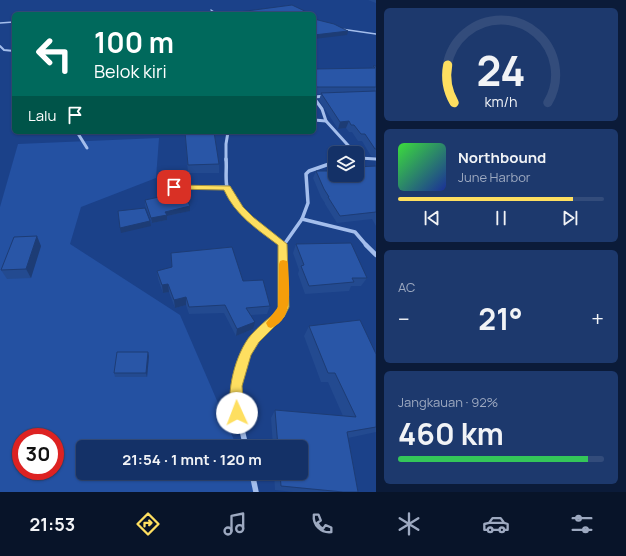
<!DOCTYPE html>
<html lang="id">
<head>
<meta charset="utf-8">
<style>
	body { margin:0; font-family:Manrope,sans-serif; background:#1d396d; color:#f1f3f6; height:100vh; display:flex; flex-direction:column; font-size:15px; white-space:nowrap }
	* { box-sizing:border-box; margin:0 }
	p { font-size:13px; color:#9da9c0 }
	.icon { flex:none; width:22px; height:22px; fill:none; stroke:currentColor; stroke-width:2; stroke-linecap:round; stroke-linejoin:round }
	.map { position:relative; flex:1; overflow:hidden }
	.sheet { display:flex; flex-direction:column; gap:8px; padding:8px; background:#0b1b39; width:250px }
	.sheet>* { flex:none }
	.banner { position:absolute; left:12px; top:12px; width:304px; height:122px; border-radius:6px; box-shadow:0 1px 3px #0004,0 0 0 1px #334c7b; background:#00695c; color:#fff; overflow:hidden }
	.fabs { position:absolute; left:328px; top:146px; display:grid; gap:8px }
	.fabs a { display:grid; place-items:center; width:36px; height:36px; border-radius:6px; background:#143167; box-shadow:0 1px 3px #0004,0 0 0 1px #334c7b; font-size:20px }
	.speed { position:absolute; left:12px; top:428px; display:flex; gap:8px; font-size:20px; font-weight:700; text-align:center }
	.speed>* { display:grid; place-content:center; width:52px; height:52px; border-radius:50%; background:#143167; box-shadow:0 1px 3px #0004,0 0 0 1px #334c7b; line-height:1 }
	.speed .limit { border:6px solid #d22; background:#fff; color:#111 }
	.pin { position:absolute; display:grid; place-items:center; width:34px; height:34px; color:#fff; margin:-17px; border-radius:8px; box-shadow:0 2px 6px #0006 }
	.me { position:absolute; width:44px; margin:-22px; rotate:358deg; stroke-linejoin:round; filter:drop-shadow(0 0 3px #0008) }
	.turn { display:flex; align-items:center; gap:14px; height:84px; padding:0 16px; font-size:18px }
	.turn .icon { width:52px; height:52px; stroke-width:2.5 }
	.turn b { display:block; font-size:28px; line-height:34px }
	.then { display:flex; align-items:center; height:38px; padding:0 16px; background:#0003; gap:8px; font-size:15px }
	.big { font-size:30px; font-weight:700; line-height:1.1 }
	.sheet .widget { flex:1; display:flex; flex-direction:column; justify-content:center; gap:6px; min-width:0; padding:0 14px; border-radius:6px; background:#1d396d }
	.sheet .dial { align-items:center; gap:0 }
	.dial svg { height:104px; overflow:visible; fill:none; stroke:#334c7b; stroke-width:7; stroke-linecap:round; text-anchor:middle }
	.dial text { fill:#f1f3f6; stroke:none }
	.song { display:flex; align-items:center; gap:12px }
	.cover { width:48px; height:48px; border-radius:6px; background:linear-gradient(135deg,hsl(120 70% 55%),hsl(230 70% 35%)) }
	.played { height:4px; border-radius:2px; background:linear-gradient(90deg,#fedf60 85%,#334c7b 85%) }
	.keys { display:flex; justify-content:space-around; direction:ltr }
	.heat { display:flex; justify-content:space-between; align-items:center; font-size:22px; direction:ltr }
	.charge { height:6px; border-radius:3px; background:linear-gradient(90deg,#34c759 92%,#334c7b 0) }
	.trip { position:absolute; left:76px; top:440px; width:232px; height:40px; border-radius:6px; background:#143167; box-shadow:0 1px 3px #0004,0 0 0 1px #334c7b; font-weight:700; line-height:40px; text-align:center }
	.menu { display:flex; height:64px; justify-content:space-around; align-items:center; background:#081429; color:#9da9c0 }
	.menu .icon { width:28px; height:28px }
	.menu .current { color:#fedf60 }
	.menu b { font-size:18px; color:#f1f3f6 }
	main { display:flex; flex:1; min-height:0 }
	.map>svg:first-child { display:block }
	.green { fill:#2451a2; fill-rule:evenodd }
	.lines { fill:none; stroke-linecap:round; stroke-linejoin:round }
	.minor-far5 { stroke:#a4beec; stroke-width:1.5 }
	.minor-far4 { stroke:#a4beec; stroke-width:2 }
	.minor-far3 { stroke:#a4beec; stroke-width:3 }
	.minor-far2 { stroke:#a4beec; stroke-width:3.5 }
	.minor-far1 { stroke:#a4beec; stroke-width:4.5 }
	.minor { stroke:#a4beec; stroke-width:5.5 }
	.wall { fill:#234a90 }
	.shaded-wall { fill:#1d3c75 }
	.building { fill:#2956a7; stroke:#1d3c75 }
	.route { fill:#fedf60; stroke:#a5913e }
	.slow { fill:#f59e0b }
</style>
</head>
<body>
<main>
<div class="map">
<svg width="376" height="492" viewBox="0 0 376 492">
	<rect width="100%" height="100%" fill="#1b4189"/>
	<path class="green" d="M159,138L156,178L81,207L70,244L180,315L237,447H83V473H248L256,492H0V207L18,144ZM21,437H55V471H21Z"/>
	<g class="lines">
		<g class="minor-far5">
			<polyline points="211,10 217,14"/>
			<polyline points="0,23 14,22"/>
			<polyline points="341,29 376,34"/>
		</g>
		<polyline class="minor-far4" points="0,46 4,50 14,51"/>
		<g class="minor-far3">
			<polyline points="314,97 326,96"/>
			<polyline points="314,98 322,109 326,121"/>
			<polyline points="314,120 326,121 355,153"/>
			<polyline points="77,132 87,148"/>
			<polyline points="357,156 359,158 376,159"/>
			<polyline points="226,160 226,144 228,132"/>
		</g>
		<g class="minor-far2">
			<path d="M226,159C227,168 225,179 227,187C233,210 265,230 283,244"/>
			<polyline points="174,187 227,187"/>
			<polyline points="302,219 355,232 367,246"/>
			<polyline points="283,246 302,219 308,203 306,174 309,171 335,162"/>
		</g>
		<g class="minor-far1">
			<polyline points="366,245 376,255"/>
			<path d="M245,354C253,336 271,328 281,312C287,303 283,258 283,245"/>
		</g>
		<g class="minor">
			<path d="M245,353C232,384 238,415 246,447"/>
			<polyline points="252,473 256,492"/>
		</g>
	</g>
	<g class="wall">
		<polygon points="368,0 376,0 376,3"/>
		<polygon points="373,66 376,66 376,157 371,156 362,141 358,141 352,132 349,132 346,128 338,129 319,100 321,94 316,94 314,92 314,69 372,68"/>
		<polygon points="179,132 216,132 214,132 219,164 219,173 188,173 185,134 180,134"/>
		<polygon points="376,166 376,226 372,219 337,223 325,204 325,203 321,197 313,178 316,171 327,171 328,168"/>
		<polygon points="145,200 190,206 190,211 167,216 167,220 152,223 145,205"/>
		<polygon points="296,244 367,278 361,286 351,286 349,291 305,294 298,274 299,270 293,253"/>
		<polygon points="41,246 31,278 7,279 1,270"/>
		<polygon points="171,253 243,281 270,306 267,314 251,315 253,329 236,336 224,313 189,314 186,305 175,308 169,292 163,293 158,279 157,271 172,267"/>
		<polygon points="309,326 376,354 376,432 348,438 358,492 293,492 275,490 274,473 301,473 301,447 273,447 271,418 275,410 343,416 328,382 321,382 304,336"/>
		<polygon points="149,356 147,377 115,377 114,373"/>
	</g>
	<g class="shaded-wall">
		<polygon points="348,31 347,35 314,39 314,35"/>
		<polygon points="349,121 346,128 338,129 340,122"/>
		<polygon points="190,206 190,211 167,216 167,220 152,223 151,218 165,212"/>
		<polygon points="150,221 151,226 121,233 120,228"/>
		<polygon points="37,236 41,246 31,278 26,269"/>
		<polygon points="168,284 169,292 163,293 162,285"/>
		<polygon points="186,297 186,305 175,308 174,300"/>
		<polygon points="255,322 253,329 236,336 237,329"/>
		<polygon points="148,352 149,356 147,377 146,373"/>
	</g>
	<g class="building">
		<polygon points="292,5 311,14 224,14"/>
		<polygon points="314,19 334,24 348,31 314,35"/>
		<polygon points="373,66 376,66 376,87 317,87 314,83 314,69 375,68"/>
		<polygon points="376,91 376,149 375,149 365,134 361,134 354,125 351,125 349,121 340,122 321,93"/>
		<polygon points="185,132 214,132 219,164 188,165"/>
		<polygon points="376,166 376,212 340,216 328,197 329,197 324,189 316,171 329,171 328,168 335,168 335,175 357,175 357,167"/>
		<polygon points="183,192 190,206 165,212 167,215 151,218 145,200"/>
		<polygon points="145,208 150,221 120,228 118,211"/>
		<polygon points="37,236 26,269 1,270 14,237"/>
		<polygon points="351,243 367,278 352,278 354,282 309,286 301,266 304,265 296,244"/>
		<polygon points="232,247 243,281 263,280 270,306 246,308 255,322 237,329 225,305 189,307 186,297 174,300 168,284 162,285 157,271 172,267 171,253"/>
		<polygon points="360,320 376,354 376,427 347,432 358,492 343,492 281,486 280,473 301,473 301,447 278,447 275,410 356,417 335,373 328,373 309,326"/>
		<polygon points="117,352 148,352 146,373 114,373"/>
	</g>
	<path class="route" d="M174,185L230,186L243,207L253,217L287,244L289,307L284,317L259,342L251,355L242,386L244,413L242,417L237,419L233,417C224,395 236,352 251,335C259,326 268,319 277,311L278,307V245C257,229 235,215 224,190L171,189V186Z"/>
	<path class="slow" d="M283,260L287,261L288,264C288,284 296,319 271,328L268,327L266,323L278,307L279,264L280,261Z"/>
</svg>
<div class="fabs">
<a><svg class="icon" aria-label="layers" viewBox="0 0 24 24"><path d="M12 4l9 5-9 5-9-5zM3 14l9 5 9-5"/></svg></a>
</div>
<div class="speed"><div class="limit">30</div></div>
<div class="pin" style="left:174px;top:187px;background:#d93025"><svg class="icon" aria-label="arrive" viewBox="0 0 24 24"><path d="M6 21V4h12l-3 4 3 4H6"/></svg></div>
<svg class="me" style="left:237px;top:413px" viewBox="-20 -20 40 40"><circle r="19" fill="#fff"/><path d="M0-13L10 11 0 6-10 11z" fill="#fedf60"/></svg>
<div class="trip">21:54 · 1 mnt · 120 m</div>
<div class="banner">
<div class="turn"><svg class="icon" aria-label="left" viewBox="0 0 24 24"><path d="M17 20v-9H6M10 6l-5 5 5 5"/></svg><div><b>100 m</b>Belok kiri</div></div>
<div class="then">Lalu<svg class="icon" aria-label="arrive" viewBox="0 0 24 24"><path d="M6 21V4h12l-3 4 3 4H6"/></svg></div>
</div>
</div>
<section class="sheet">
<div class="widget dial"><svg viewBox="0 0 100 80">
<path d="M14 69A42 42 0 1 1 86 69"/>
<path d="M14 69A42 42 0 0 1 9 40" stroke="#fedf60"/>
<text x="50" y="56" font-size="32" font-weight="700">24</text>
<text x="50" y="72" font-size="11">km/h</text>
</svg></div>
<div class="widget">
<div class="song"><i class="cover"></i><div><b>Northbound</b><p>June Harbor</p></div></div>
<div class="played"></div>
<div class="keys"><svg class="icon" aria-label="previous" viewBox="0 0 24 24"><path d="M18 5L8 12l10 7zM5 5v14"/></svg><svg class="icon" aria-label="pause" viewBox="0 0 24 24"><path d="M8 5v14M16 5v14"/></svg><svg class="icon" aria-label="next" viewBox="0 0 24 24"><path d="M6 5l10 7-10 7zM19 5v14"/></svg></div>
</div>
<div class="widget"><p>AC</p>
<div class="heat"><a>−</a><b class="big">21°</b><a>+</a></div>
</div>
<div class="widget"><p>Jangkauan · 92%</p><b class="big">460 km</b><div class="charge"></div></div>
</section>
</main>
<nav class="menu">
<b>21:53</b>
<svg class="icon current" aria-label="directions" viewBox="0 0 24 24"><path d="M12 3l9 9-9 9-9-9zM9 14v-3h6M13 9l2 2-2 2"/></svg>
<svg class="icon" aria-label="music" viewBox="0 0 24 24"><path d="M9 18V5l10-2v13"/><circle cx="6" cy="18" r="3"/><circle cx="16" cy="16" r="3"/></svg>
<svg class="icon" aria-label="phone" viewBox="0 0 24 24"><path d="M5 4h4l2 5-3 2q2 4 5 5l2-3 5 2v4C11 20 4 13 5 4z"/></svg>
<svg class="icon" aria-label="climate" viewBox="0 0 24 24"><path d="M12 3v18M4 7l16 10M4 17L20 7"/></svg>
<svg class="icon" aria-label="car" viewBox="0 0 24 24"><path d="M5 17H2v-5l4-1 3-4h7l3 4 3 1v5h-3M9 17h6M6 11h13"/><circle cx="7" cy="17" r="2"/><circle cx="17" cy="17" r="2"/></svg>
<svg class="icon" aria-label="filters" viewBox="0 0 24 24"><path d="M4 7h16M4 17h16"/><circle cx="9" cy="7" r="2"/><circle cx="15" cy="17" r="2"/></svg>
</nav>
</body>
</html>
